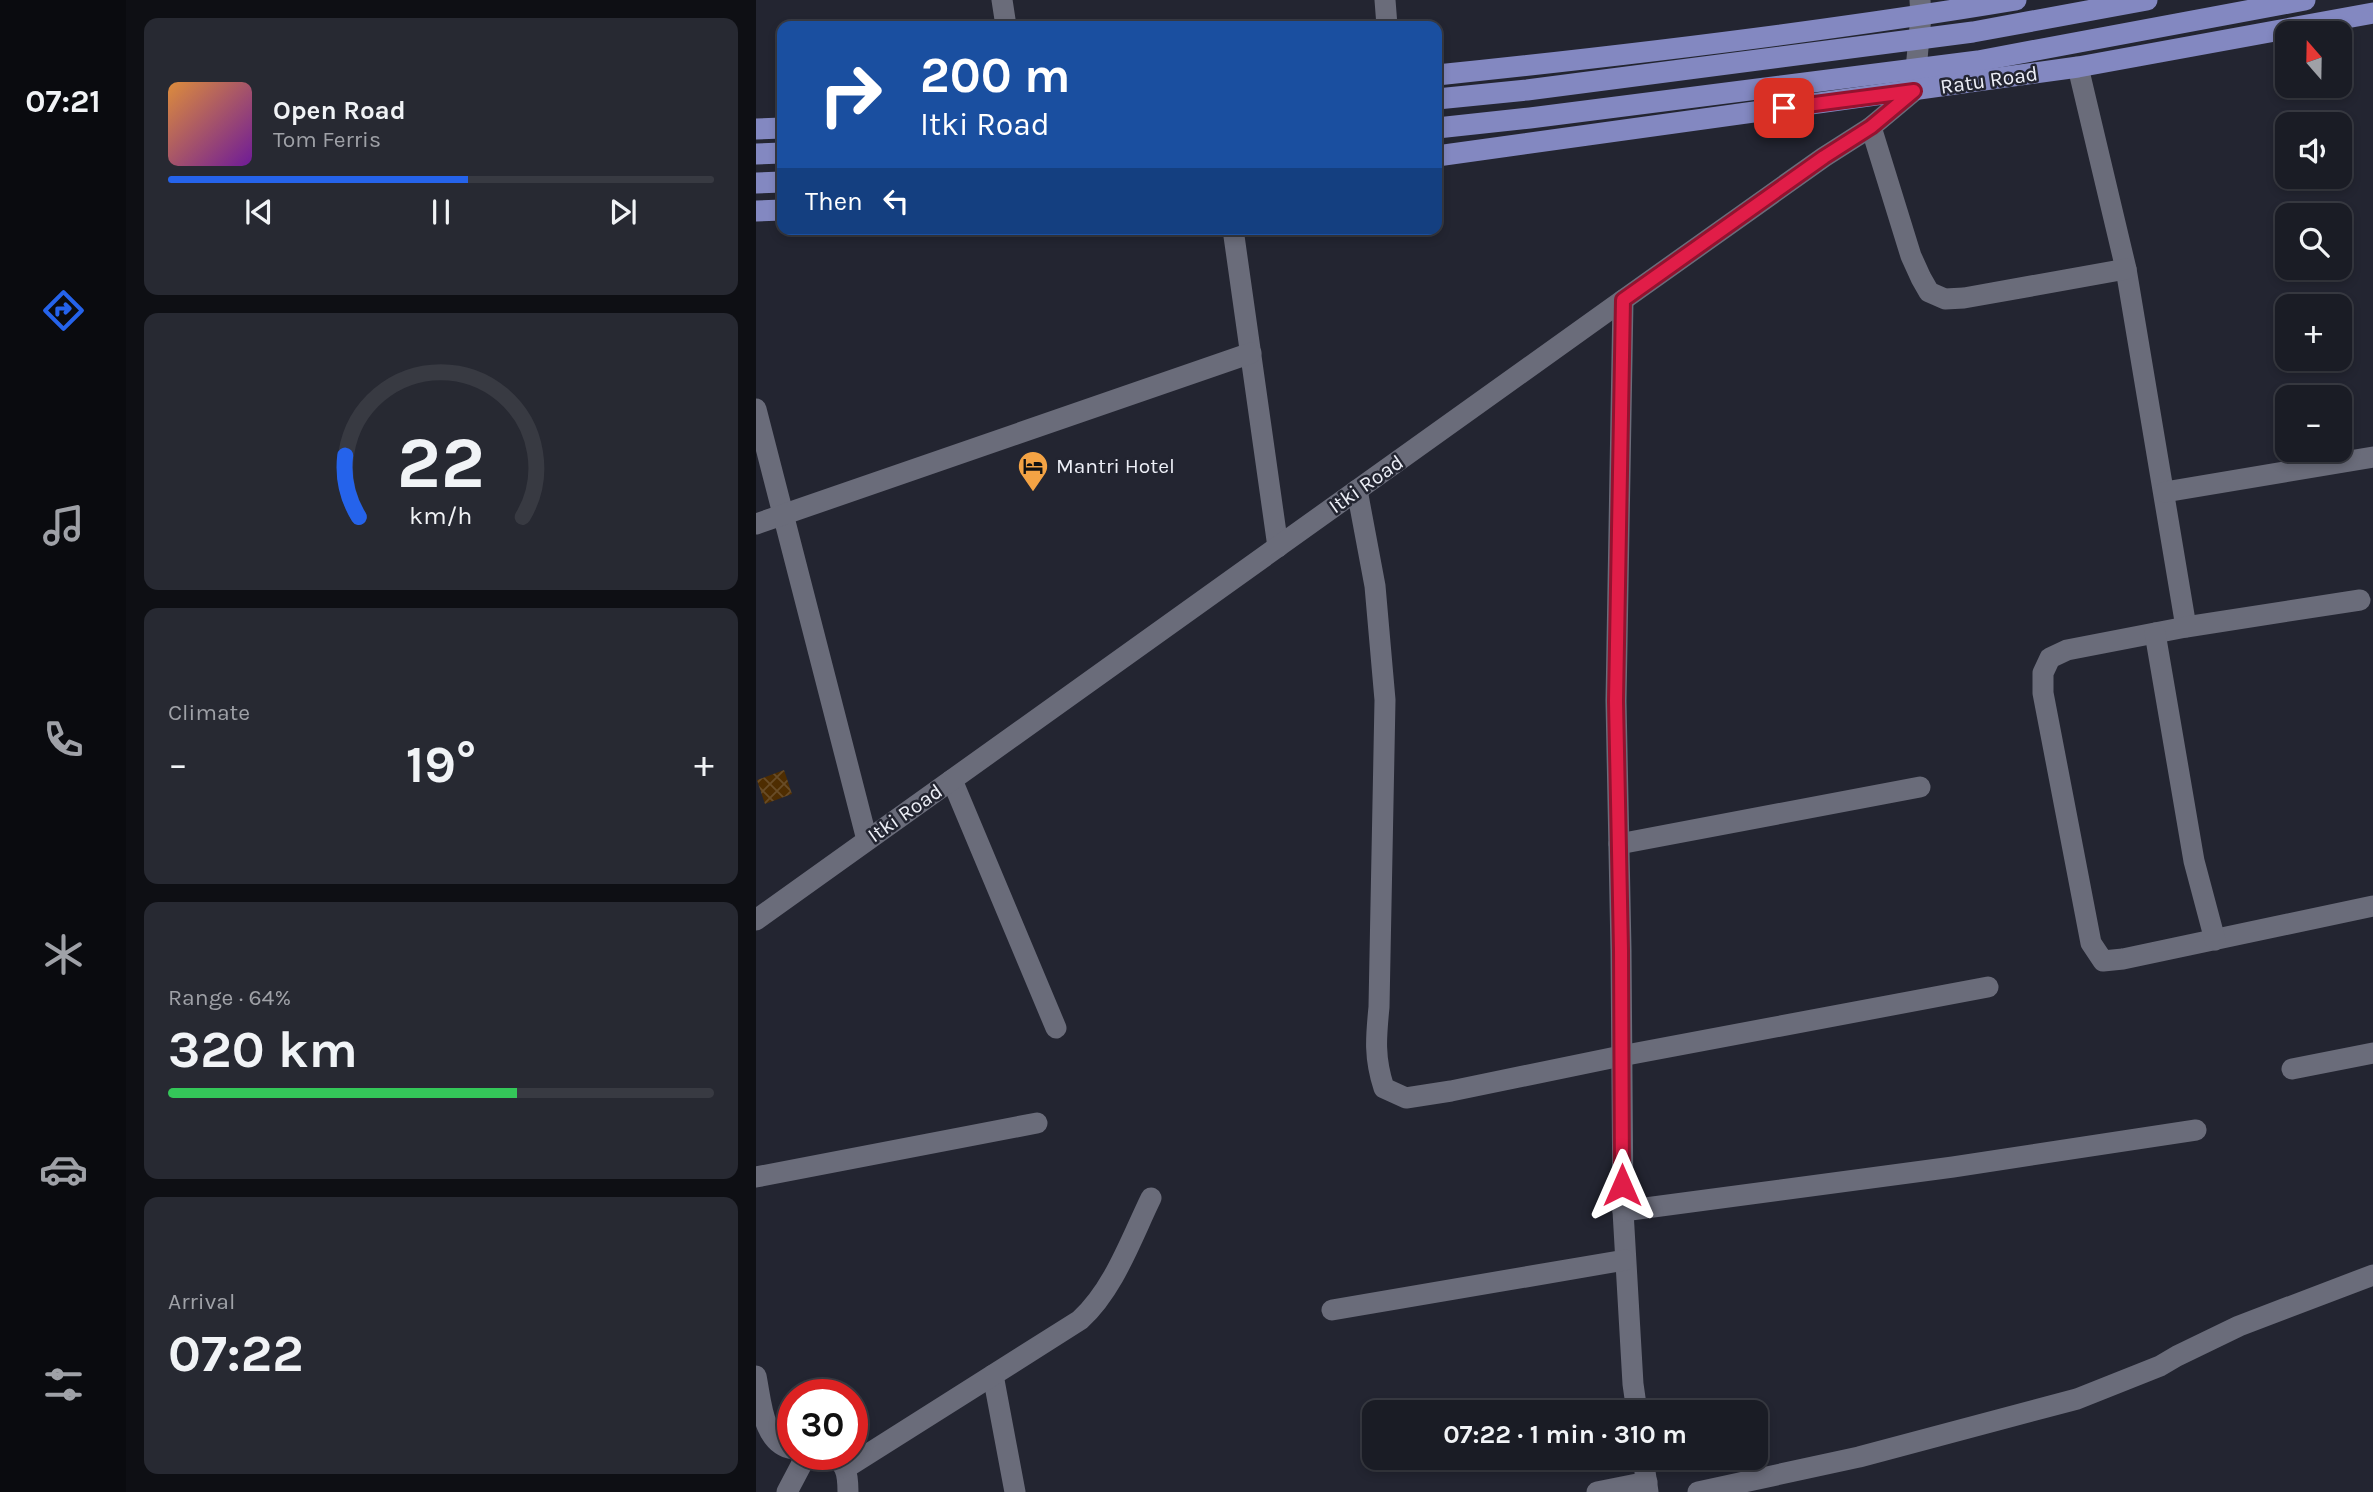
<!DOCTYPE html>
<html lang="en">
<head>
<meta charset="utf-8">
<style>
	body { margin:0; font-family:Karla,sans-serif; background:#272932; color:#f1f3f6; height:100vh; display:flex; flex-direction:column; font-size:26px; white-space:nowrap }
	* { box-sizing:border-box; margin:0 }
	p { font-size:23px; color:#9fa1a7 }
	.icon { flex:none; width:38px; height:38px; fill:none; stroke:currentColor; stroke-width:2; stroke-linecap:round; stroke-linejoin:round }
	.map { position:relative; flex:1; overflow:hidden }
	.details { display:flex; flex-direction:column; gap:18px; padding:18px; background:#0e0f14; width:630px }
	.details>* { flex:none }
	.guide { position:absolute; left:21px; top:21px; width:665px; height:214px; border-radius:14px; box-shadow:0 4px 10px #0003,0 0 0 2px #383a42; background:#1a4fa0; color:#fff; overflow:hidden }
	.needle { width:46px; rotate:340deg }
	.tools { position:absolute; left:1519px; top:21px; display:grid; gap:14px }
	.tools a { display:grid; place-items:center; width:77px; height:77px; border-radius:14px; background:#1a1c25; box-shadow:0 4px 10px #0003,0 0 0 2px #383a42; font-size:35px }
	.speed { position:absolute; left:21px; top:1379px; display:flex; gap:14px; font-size:35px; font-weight:700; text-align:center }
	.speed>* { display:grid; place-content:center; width:91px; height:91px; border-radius:50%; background:#1a1c25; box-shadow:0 4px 10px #0003,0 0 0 2px #383a42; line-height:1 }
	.speed .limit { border:10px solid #d22; background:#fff; color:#111 }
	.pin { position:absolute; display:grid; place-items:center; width:60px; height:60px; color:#fff; margin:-30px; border-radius:14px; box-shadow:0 4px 10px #0006 }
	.me { position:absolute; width:77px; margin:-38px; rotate:0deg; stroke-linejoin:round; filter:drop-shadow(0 0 5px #0008) }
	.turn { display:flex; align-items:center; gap:24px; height:147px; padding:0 28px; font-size:32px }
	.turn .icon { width:91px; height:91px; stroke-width:2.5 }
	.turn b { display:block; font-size:49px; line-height:60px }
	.then { display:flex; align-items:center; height:66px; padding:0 28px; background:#0003; gap:14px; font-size:26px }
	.big { font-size:52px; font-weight:700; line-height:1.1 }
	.details .card { flex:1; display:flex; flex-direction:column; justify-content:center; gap:10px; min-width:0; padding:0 24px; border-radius:14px; background:#272932 }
	.details .dial { align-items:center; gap:0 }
	.dial svg { height:182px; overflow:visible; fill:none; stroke:#383a42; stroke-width:7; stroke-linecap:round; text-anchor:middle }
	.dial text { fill:#f1f3f6; stroke:none }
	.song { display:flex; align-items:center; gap:21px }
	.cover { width:84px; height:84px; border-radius:10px; background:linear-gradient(135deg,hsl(30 70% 55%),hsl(280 70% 35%)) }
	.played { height:7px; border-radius:4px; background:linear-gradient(90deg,#2563eb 55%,#383a42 55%) }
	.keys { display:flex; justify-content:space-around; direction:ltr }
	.heat { display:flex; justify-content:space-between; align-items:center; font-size:38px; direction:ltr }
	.charge { height:10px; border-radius:5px; background:linear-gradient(90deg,#34c759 64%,#383a42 0) }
	.trip { position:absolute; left:606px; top:1400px; width:406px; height:70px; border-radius:14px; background:#1a1c25; box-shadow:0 4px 10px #0003,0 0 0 2px #383a42; font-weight:700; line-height:70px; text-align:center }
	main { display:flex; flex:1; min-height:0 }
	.dock { display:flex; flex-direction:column; width:126px; justify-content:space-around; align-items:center; background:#0a0b0f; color:#9fa1a7 }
	.dock .icon { width:49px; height:49px }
	.dock .current { color:#2563eb }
	.dock b { font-size:32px; color:#f1f3f6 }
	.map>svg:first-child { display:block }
	.building { fill:url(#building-cross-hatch) }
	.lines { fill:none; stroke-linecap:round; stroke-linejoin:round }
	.minor { stroke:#6a6c7a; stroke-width:21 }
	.major { stroke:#8388c1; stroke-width:21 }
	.route-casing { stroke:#92132f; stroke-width:18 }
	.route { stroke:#e11d48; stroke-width:12 }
	.labels { text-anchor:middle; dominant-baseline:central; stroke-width:5; stroke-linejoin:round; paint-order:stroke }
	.street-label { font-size:21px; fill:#edeff7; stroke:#232531 }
	.poi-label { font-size:21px; fill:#edeff7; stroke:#232531; text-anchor:start }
</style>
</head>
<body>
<main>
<nav class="dock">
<b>07:21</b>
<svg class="icon current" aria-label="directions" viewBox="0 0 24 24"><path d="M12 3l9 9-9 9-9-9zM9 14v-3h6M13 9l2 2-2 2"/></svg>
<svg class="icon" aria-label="music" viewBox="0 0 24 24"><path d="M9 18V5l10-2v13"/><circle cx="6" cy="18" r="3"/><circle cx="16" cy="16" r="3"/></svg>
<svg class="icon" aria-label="phone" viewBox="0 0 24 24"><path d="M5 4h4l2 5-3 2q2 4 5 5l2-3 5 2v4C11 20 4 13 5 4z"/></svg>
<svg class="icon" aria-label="climate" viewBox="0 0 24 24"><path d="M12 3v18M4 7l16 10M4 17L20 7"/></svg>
<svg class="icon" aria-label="car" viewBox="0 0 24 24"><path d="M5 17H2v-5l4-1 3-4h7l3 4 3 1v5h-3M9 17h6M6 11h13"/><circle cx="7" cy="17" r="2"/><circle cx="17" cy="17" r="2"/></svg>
<svg class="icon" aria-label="filters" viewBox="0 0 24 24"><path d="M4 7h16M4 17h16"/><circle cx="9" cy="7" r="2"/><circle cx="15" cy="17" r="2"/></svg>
</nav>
<section class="details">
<div class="card">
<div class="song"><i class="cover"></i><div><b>Open Road</b><p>Tom Ferris</p></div></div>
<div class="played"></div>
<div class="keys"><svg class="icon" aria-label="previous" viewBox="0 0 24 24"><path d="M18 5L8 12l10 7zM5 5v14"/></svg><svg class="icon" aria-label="pause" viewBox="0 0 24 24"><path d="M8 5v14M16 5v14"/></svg><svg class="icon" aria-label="next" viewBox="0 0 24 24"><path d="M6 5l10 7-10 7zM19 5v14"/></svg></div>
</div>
<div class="card dial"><svg viewBox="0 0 100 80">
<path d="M14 69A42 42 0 1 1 86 69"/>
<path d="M14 69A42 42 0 0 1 8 42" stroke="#2563eb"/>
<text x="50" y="56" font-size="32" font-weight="700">22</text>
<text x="50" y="72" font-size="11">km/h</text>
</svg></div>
<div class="card"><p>Climate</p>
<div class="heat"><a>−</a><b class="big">19°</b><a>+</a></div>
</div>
<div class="card"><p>Range · 64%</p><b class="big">320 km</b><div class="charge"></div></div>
<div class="card"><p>Arrival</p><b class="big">07:22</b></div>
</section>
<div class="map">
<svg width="1617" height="1492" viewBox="0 0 1617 1492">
	<defs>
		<pattern id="building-cross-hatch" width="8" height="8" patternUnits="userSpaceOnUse" patternTransform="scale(1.75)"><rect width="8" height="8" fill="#4e2d01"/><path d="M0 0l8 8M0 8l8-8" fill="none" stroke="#684c27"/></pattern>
	</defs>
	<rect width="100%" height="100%" fill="#232531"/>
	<polygon class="building" points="28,770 36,794 9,804 1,780"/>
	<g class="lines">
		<g class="minor">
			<polyline points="246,0 250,26"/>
			<polyline points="629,0 631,26"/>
			<polyline points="1322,67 1370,269 1430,627"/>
			<polyline points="1115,127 1155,256 1165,278 1173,292 1189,299 1208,298 1370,269"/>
			<polyline points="477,229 522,547"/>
			<polyline points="867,300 860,701 865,950 867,1211 877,1384 881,1412"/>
			<polyline points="0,409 111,840"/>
			<path d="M601,490L619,586L629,700L623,1007C620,1037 618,1058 628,1088L650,1098L695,1091L865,1056L1232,987"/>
			<polyline points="1409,492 1617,457"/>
			<polyline points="0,524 495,353"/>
			<polyline points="1604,600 1430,627 1311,650 1294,658 1287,673 1287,693 1335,943 1347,961 1367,959 1617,906"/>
			<polyline points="1399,633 1438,861 1459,940"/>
			<polyline points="196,780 300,1028"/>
			<polyline points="863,844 1164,787"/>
			<polyline points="0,920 867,300 1068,157 1115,127 1158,91 1165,16 1164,0"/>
			<polyline points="1536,1069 1617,1053"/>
			<polyline points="0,1177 281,1123"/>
			<polyline points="867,1211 1197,1167 1440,1130"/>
			<polyline points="576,1310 869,1260"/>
			<polyline points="237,1375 259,1492"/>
			<path d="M0,1376C5,1399 6,1444 37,1449"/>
			<path d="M70,1454C90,1460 92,1473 92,1492"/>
			<polyline points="887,1458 892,1492"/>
			<path d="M90,1468L324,1320C358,1289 375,1239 395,1198"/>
			<polyline points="31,1492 51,1454"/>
			<polyline points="841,1492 891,1482"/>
			<polyline points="942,1492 1103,1457 1321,1399 1404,1366 1421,1356 1483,1326 1617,1275"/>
		</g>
		<g class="major">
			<path d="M681,75C875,55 1068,32 1260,0"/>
			<polyline points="681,99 771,90 1217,32 1391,0"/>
			<polyline points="681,128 774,118 1222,61 1549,0"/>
			<polyline points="0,129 26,128"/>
			<polyline points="0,154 26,153"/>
			<polyline points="681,156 1322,67 1617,13"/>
			<polyline points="0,183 26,182"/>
			<polyline points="0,211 26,210"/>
		</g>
	</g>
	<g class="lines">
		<g class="route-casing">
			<polyline id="route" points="866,1185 865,950 860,701 867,300 1068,157 1115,127 1158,91 1028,108"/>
		</g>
		<use href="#route" class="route"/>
	</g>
	<defs>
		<g id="hotel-pin" transform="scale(1.575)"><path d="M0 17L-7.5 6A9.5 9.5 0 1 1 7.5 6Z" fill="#f4a344" stroke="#232531"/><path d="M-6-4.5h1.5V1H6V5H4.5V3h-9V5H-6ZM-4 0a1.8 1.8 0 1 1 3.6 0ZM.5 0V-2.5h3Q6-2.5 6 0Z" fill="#111"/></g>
	</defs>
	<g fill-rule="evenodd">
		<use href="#hotel-pin" x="277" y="466"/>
	</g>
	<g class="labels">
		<g class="street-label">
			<text transform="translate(1233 80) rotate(-8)">Ratu Road</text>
			<text transform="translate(610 484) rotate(-35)">Itki Road</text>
			<text transform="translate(149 813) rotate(-35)">Itki Road</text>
		</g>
		<g class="poi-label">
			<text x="300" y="466">Mantri Hotel</text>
		</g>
	</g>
</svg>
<div class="tools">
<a><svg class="needle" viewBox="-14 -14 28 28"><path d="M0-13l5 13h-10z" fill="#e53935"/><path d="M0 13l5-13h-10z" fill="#9fa1a7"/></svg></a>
<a><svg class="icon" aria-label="sound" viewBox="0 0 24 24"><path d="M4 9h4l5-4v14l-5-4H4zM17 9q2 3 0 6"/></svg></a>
<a><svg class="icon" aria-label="search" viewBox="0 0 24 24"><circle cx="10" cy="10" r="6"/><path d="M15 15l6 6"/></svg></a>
<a>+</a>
<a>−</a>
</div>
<div class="speed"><div class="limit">30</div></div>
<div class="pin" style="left:1028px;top:108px;background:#d93025"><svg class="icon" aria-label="arrive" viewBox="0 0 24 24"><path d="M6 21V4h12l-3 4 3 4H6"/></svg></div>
<svg class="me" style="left:866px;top:1185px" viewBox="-20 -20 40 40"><path d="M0-17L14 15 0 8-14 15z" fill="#e11d48" stroke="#fff" stroke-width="4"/></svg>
<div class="trip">07:22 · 1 min · 310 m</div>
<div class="guide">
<div class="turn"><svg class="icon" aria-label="right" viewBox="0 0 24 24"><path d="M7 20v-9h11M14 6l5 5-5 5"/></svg><div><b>200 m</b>Itki Road</div></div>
<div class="then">Then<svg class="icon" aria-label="left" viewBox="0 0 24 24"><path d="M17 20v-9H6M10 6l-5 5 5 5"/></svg></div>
</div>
</div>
</main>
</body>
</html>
